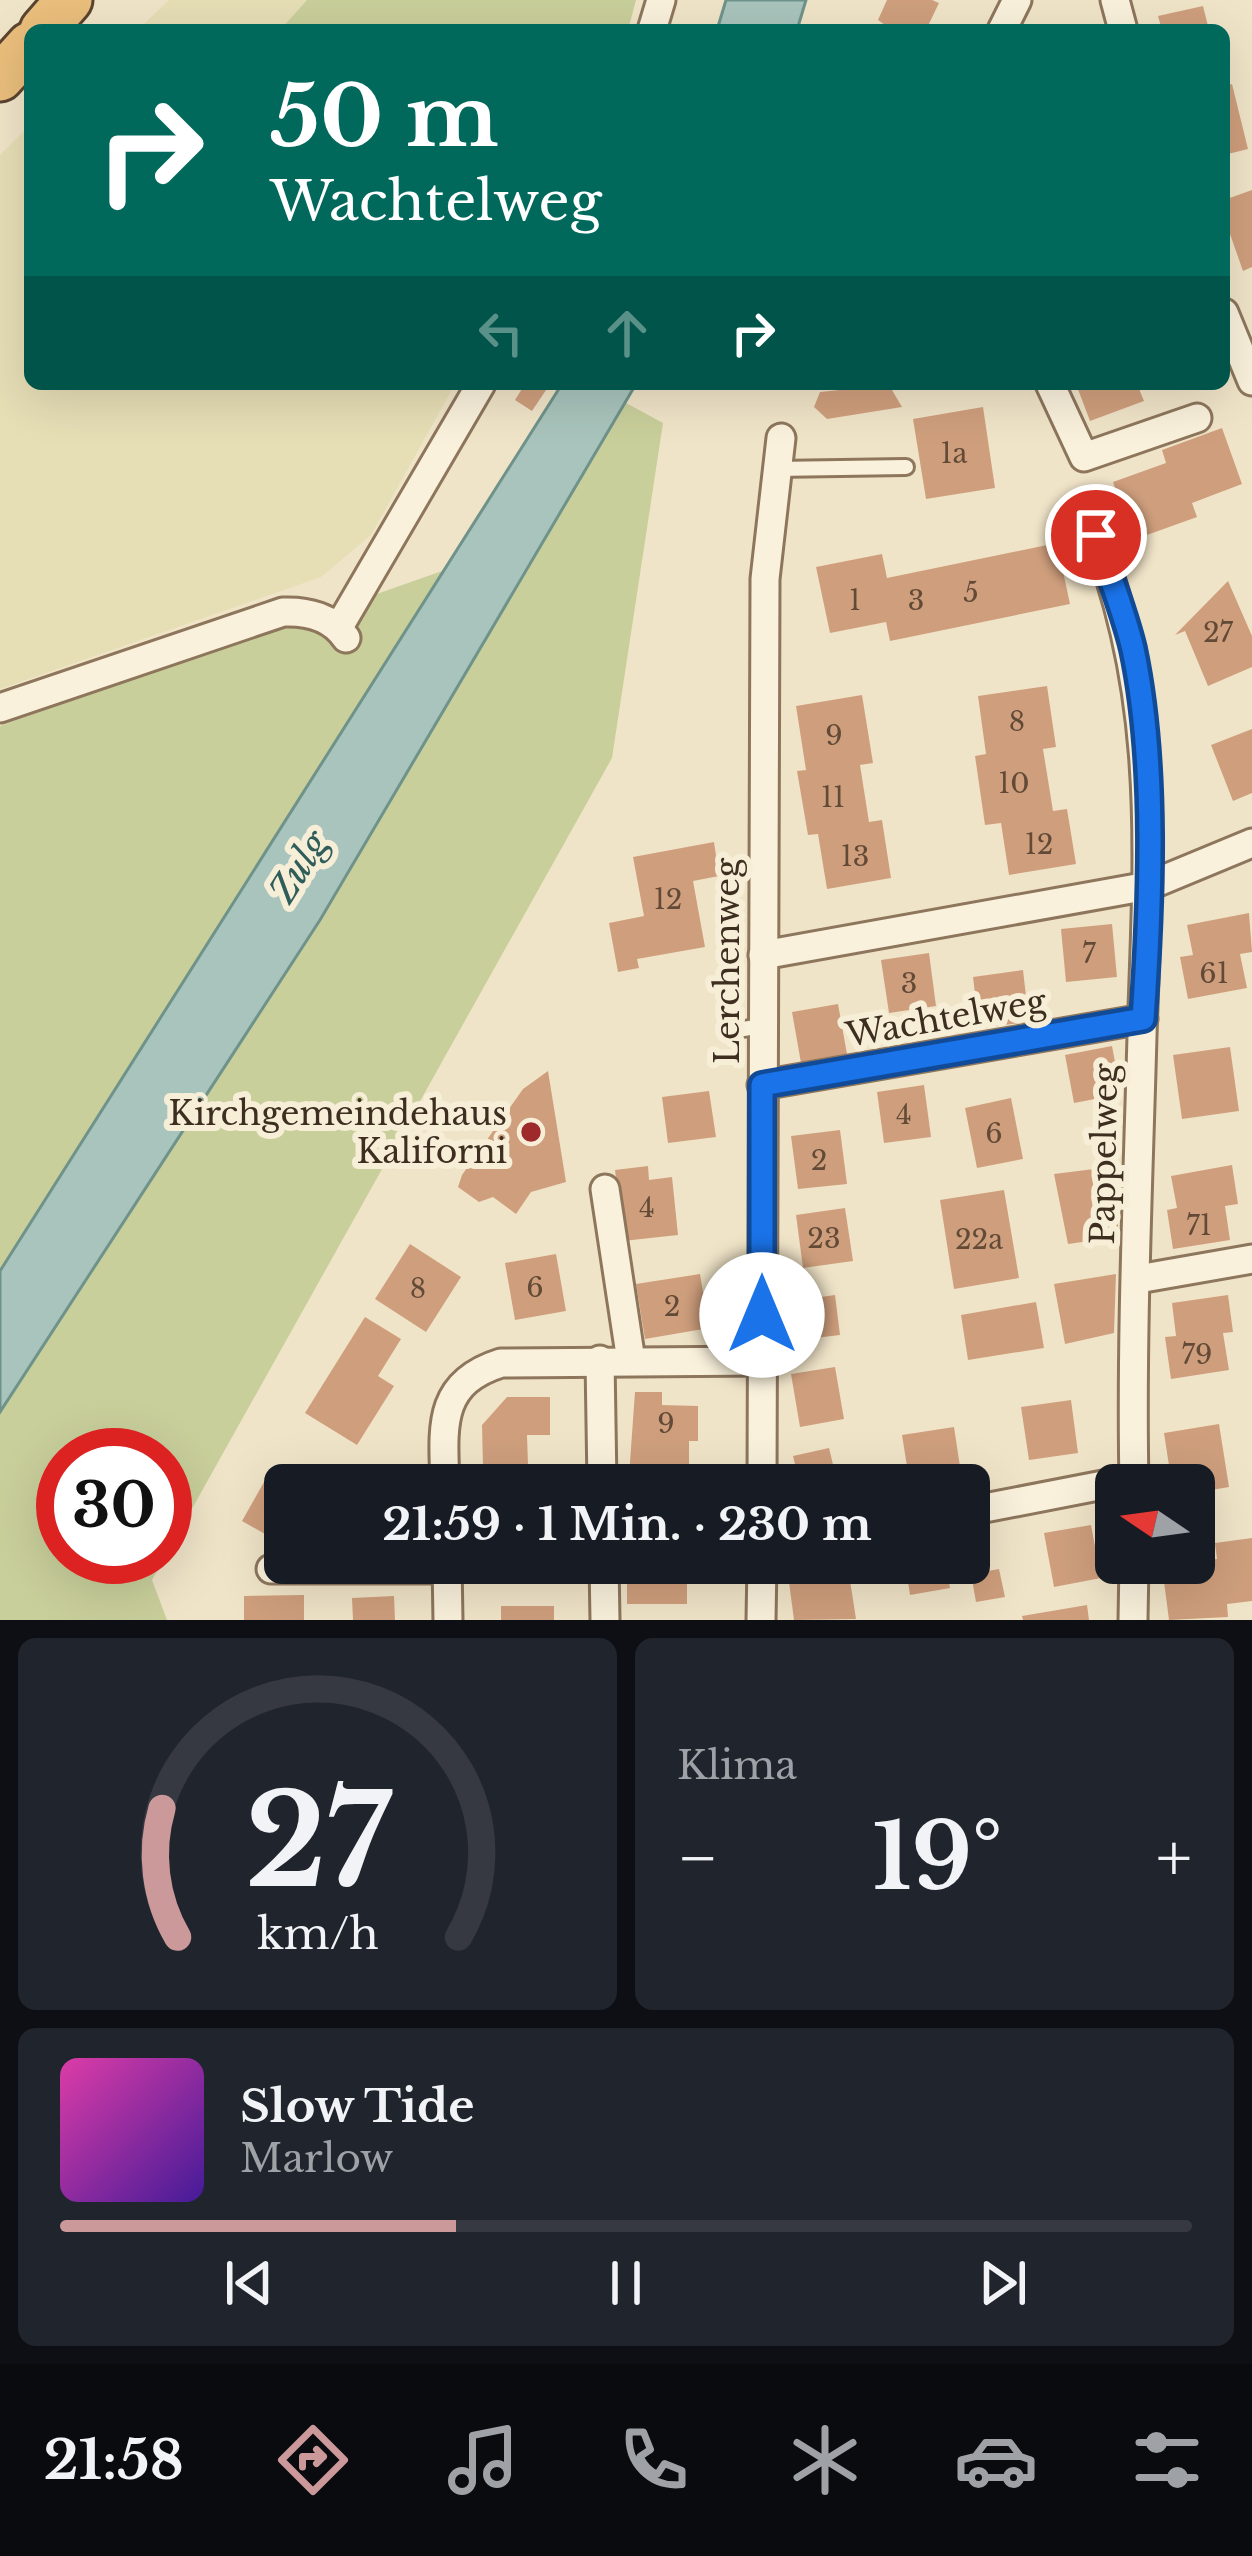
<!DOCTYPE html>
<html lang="de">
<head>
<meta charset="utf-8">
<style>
	body { margin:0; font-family:"Libre Baskerville",serif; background:#20242c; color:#f1f3f6; height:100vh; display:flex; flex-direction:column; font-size:45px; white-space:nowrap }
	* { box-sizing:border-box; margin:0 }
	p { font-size:39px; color:#9ea1a6 }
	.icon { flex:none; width:66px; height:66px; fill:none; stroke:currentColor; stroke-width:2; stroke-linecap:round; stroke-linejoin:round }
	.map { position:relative; height:1620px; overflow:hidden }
	.drawer { display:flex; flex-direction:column; gap:18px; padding:18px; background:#0d0f14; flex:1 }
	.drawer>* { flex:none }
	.banner { position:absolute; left:24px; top:24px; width:1206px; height:366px; border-radius:18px; box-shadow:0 12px 48px #0002; background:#00695c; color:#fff; overflow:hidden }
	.needle { width:78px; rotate:283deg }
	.fabs { position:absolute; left:1095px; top:1464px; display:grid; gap:24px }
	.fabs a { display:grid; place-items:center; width:120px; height:120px; border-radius:18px; background:#171b24; box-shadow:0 12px 48px #0002; font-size:60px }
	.speed { position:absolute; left:36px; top:1428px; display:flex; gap:24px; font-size:60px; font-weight:700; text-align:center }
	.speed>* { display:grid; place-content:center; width:156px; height:156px; border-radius:50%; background:#171b24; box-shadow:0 12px 48px #0002; line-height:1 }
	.speed .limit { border:18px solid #d22; background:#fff; color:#111 }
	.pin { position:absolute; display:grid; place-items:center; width:102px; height:102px; color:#fff; margin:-51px; border:6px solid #fff; border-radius:50%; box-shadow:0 3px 12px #0007 }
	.me { position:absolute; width:132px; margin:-66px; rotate:0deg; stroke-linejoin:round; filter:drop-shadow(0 0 9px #0008) }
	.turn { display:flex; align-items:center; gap:42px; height:252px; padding:0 48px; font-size:54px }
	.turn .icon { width:156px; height:156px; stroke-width:2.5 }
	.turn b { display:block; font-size:84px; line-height:102px }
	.lanes { display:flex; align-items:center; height:114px; padding:0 48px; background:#0003; justify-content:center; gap:60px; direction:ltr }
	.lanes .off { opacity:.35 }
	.big { font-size:90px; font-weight:800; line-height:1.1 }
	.drawer .tile { flex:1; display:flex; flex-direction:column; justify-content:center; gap:18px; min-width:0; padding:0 42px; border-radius:18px; background:#20242c }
	.drawer .dial { align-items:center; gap:0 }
	.dial svg { height:312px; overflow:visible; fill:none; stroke:#363941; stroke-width:7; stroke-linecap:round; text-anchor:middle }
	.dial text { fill:#f1f3f6; stroke:none }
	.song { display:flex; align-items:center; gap:36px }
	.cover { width:144px; height:144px; border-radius:18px; background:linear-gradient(135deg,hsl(320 70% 55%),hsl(260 70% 35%)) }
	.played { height:12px; border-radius:6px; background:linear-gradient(90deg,#cc999b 35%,#363941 35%) }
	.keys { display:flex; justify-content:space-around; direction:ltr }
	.heat { display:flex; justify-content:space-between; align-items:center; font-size:66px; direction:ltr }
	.drawer .tiles { flex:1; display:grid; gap:18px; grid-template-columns:1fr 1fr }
	.tile:last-child { grid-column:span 2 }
	.trip { position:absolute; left:264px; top:1464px; width:726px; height:120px; border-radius:18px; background:#171b24; box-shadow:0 12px 48px #0002; font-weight:800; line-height:120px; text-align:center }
	.dock { display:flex; height:192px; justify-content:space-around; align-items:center; background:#090b0e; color:#9ea1a6 }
	.dock .icon { width:84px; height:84px }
	.dock .on { color:#cc999b }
	.dock b { font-size:54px; color:#f1f3f6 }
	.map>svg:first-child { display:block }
	.farmland { fill:#e6deb5 }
	.green { fill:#c9cf9b }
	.water { fill:#a9c4bc; stroke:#6f938a; stroke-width:3 }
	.building { fill:#cf9f7d }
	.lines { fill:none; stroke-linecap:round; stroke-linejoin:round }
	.service-casing { stroke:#8d765c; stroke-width:20 }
	.minor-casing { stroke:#8d765c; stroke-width:33 }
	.trunk-casing { stroke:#5b4430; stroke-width:51 }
	.service { stroke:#faf1dc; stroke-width:14 }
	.minor { stroke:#faf1dc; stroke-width:27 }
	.trunk { stroke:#eabe7c; stroke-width:45 }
	.route-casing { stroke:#114b97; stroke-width:30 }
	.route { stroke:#1a73e8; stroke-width:21 }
	.poi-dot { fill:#9e2a2b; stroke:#f7eed8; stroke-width:4.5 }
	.labels { text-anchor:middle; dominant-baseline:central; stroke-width:12; stroke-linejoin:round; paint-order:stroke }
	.number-label { font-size:27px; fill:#624a37 }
	.street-label { font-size:33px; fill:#3d2e20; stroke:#f7eed8 }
	.poi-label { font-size:33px; fill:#3d2e20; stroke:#f7eed8; text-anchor:end }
	.water-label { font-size:36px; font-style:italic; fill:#2f5d5a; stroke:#f7eed8 }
</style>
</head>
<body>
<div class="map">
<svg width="1252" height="1620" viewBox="0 0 1252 1620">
	<rect width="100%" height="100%" fill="#f0e4c8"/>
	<g class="farmland">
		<polygon points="169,0 307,0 280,30 138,30"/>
		<polygon points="30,125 30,384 455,384 371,535 321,577 0,689 0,155"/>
	</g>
	<g class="green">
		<polygon points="307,0 636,0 628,30 280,30"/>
		<polygon points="626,403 663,423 612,758 165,1557 165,1455 63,1455 63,1557 165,1557 152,1580 167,1620 0,1620 0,1412 320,920"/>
		<polygon points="445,570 0,1271 0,726"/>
	</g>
	<g class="water">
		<polygon points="726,0 806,0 797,30 717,30"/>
		<polygon points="562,384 636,384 320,920 0,1412 0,1271"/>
	</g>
	<g class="building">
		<polygon points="887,0 932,0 939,3 926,30 892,30 878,20"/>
		<polygon points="1203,6 1209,30 1162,30 1158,16"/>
		<polygon points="1232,84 1248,149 1224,155 1224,86"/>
		<polygon points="1252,190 1252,267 1243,271 1224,217 1224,200"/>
		<polygon points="525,384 548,387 532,411 515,400"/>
		<polygon points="1076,384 1137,384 1144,401 1090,421"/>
		<polygon points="889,385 902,407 827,419 814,407 820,392"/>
		<polygon points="983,407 995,488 926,499 913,419"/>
		<polygon points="1222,428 1242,484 1192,503 1197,517 1133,540 1113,482 1166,463 1162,450"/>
		<polygon points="1057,543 1070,604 890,641 886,622 830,633 816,567 882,554 887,578"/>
		<polygon points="1228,581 1252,636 1252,667 1208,686 1185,631 1175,635"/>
		<polygon points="1047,686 1056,747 1043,749 1053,811 1067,809 1076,864 1009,875 1001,823 985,825 975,756 986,754 978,696"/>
		<polygon points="862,695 873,763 860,765 869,822 882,820 891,878 827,889 818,834 808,835 797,771 806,770 796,706"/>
		<polygon points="1252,729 1252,793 1233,801 1211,745"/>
		<polygon points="714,842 719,876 693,881 705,947 637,959 639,968 618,972 609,923 644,916 633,857"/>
		<polygon points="1249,913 1252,952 1240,954 1247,988 1188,999 1180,957 1193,955 1187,925"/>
		<polygon points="1112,924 1117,977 1066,982 1061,929"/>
		<polygon points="929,953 936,1006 889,1013 881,960"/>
		<polygon points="1023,970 1029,1022 979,1028 973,977"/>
		<polygon points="838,1004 847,1054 801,1063 792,1012"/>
		<polygon points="1112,1046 1121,1094 1074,1103 1065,1055"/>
		<polygon points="1230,1047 1239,1111 1182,1119 1173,1055"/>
		<polygon points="548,1071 566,1182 531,1192 516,1214 493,1197 479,1202 458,1187 462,1175 523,1089"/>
		<polygon points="924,1085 931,1137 884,1143 877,1092"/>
		<polygon points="709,1091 716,1137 668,1143 662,1097"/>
		<polygon points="1011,1098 1023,1159 977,1168 965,1108"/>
		<polygon points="840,1130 847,1184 798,1189 791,1136"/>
		<polygon points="1232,1165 1238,1204 1225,1206 1230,1240 1173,1249 1167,1210 1177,1208 1171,1176"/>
		<polygon points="648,1166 649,1180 672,1177 678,1235 623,1241 615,1170"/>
		<polygon points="1118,1166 1118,1237 1068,1244 1054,1174"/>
		<polygon points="1004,1190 1019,1278 954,1289 940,1200"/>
		<polygon points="845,1208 853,1261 803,1268 796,1215"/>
		<polygon points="410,1244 461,1277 426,1332 375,1299"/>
		<polygon points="556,1254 566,1311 515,1320 505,1263"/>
		<polygon points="700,1274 709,1328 645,1339 636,1284"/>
		<polygon points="1116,1274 1114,1333 1065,1344 1054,1284"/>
		<polygon points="835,1295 840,1335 798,1340 793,1301"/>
		<polygon points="1228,1295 1233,1332 1223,1333 1229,1370 1171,1379 1165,1337 1176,1336 1172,1303"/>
		<polygon points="1036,1302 1044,1348 968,1360 961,1315"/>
		<polygon points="365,1317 401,1339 378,1376 394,1386 357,1445 305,1413"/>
		<polygon points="835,1367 844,1419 800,1427 791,1374"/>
		<polygon points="635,1392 662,1392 662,1405 698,1406 698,1441 689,1441 689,1476 629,1476"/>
		<polygon points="507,1397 550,1397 550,1435 527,1435 528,1465 483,1466 482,1425"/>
		<polygon points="1071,1400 1078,1453 1029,1460 1021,1407"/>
		<polygon points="1219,1424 1229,1487 1194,1493 1194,1485 1172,1485 1164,1433"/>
		<polygon points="954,1427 962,1480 910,1485 902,1435"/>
		<polygon points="829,1448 838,1485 800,1485 793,1456"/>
		<polygon points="268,1475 325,1482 285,1485 281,1543 242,1521"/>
		<polygon points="1091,1525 1101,1578 1054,1587 1044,1533"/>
		<polygon points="1252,1538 1252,1601 1227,1604 1228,1617 1169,1620 1162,1566 1217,1559 1215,1543"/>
		<polygon points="638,1563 687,1563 687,1604 627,1604 627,1567"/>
		<polygon points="905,1563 946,1563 950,1588 910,1595"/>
		<polygon points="999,1569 1005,1597 976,1602 971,1574"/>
		<polygon points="849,1574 856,1619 794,1620 789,1582"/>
		<polygon points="304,1595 304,1620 244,1620 244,1596"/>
		<polygon points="394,1596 395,1620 353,1620 352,1598"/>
		<polygon points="1087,1605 1089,1620 1023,1620 1022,1616"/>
		<rect x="501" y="1606" width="53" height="14"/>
	</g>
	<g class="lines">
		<g class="service-casing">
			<g id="service">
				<polyline points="775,469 906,467"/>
				<polyline points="731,1031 762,1026"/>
			</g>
		</g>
		<g class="minor-casing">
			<g id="minor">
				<polyline points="1115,0 1123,30"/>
				<polyline points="652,30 661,0"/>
				<polyline points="1002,30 1017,0"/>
				<polyline points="1224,313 1252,381"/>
				<polyline points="1050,384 1084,457 1197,418"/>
				<path d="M1090,522C1161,695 1148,855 1142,1036C1138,1185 1131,1336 1134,1485"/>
				<polyline points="339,627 481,384"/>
				<path d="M0,708L283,612C307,611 332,617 346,638"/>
				<polyline points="763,955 1148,886 1252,843"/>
				<polyline points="762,1085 1143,1019"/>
				<polyline points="605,1189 631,1361"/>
				<polyline points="1138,1279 1252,1259"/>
				<polyline points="600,1360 602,1485"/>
				<path d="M445,1485C443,1427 437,1383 501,1363L762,1361"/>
				<polyline points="762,1485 765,579 781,438"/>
				<polyline points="969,1511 1134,1479"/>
				<polyline points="447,1563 448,1620"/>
				<polyline points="604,1563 605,1620"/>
				<polyline points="271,1569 447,1569"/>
				<polyline points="761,1620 762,1563"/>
				<polyline points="1133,1620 1134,1563"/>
			</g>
		</g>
		<g class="trunk-casing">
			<g id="trunk">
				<polyline points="43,30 69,0"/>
				<polyline points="0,78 30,45"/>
			</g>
		</g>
		<use href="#service" class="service"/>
		<use href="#minor" class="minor"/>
		<use href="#trunk" class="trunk"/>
	</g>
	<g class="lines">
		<g class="route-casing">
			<path id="route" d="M762,1315V1085L1143,1019C1151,904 1157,762 1133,649C1124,611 1108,572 1096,535"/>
		</g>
		<use href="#route" class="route"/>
	</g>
	<circle class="poi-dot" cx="531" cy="1132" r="12"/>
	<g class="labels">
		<g class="number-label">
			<text x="954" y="453">1a</text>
			<text x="971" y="592">5</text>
			<text x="855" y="600">1</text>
			<text x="916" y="600">3</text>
			<text x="1218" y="632">27</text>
			<text x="1017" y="721">8</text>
			<text x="834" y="735">9</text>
			<text x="1014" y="783">10</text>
			<text x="833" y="797">11</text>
			<text x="1039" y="844">12</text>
			<text x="855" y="856">13</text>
			<text x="668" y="899">12</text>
			<text x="1089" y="953">7</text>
			<text x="1214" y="973">61</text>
			<text x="909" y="983">3</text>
			<text x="904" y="1114">4</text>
			<text x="994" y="1133">6</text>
			<text x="819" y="1160">2</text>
			<text x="647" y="1207">4</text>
			<text x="1199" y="1225">71</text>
			<text x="824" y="1238">23</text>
			<text x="979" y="1239">22a</text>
			<text x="535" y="1287">6</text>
			<text x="418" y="1288">8</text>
			<text x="672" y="1306">2</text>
			<text x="1197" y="1354">79</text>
			<text x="666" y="1423">9</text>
		</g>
		<g class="street-label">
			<text transform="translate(727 961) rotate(-90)">Lerchenweg</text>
			<text transform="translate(946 1018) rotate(-10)">Wachtelweg</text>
			<text transform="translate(1104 1154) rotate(-89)">Pappelweg</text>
		</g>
		<g class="poi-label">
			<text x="507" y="1113">Kirchgemeindehaus<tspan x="507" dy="38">Kaliforni</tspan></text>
		</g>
		<g class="water-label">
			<text transform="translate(299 867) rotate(-58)">Zulg</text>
		</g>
	</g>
</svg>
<div class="fabs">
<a><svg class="needle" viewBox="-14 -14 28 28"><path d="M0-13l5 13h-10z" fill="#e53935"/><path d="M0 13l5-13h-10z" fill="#9ea1a6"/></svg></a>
</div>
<div class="speed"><div class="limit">30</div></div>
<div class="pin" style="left:1096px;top:535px;background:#d93025"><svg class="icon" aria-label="arrive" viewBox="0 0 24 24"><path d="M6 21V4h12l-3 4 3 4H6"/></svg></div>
<svg class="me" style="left:762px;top:1315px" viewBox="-20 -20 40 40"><circle r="19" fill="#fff"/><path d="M0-13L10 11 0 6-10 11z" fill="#1a73e8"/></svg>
<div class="trip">21:59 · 1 Min. · 230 m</div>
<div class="banner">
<div class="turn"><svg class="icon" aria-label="right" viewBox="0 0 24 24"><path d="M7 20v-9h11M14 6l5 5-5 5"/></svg><div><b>50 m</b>Wachtelweg</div></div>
<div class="lanes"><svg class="icon off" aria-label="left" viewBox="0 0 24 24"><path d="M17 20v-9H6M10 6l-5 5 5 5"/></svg><svg class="icon off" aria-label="ahead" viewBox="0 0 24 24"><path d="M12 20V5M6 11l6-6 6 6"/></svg><svg class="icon" aria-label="right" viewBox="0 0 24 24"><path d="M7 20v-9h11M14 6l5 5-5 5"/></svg></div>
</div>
</div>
<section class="drawer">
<div class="tiles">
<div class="tile dial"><svg viewBox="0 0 100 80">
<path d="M14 69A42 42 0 1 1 86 69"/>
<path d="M14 69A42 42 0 0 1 10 36" stroke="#cc999b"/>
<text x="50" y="56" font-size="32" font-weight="700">27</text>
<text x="50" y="72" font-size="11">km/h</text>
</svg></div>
<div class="tile"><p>Klima</p>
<div class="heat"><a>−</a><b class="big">19°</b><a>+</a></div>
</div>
<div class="tile">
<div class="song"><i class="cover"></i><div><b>Slow Tide</b><p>Marlow</p></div></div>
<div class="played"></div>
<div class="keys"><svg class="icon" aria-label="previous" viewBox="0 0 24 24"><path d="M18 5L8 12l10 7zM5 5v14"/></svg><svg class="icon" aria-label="pause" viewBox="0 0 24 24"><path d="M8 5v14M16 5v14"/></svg><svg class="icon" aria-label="next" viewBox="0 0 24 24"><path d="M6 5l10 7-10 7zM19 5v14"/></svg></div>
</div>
</div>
</section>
<nav class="dock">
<b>21:58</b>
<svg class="icon on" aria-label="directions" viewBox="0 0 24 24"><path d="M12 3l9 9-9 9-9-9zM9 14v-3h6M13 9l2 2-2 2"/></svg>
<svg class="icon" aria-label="music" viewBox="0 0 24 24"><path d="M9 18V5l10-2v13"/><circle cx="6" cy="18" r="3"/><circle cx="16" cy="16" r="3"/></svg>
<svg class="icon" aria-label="phone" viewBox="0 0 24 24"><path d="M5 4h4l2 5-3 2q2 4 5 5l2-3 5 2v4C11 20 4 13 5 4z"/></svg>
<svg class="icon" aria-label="climate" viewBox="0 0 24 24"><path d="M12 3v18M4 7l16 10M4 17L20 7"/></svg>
<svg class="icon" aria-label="car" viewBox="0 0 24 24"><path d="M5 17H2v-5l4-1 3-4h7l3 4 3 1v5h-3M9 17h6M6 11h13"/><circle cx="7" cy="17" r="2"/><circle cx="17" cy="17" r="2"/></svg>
<svg class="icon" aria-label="filters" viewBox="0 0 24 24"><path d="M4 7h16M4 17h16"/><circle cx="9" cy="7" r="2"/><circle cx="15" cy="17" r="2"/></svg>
</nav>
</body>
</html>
